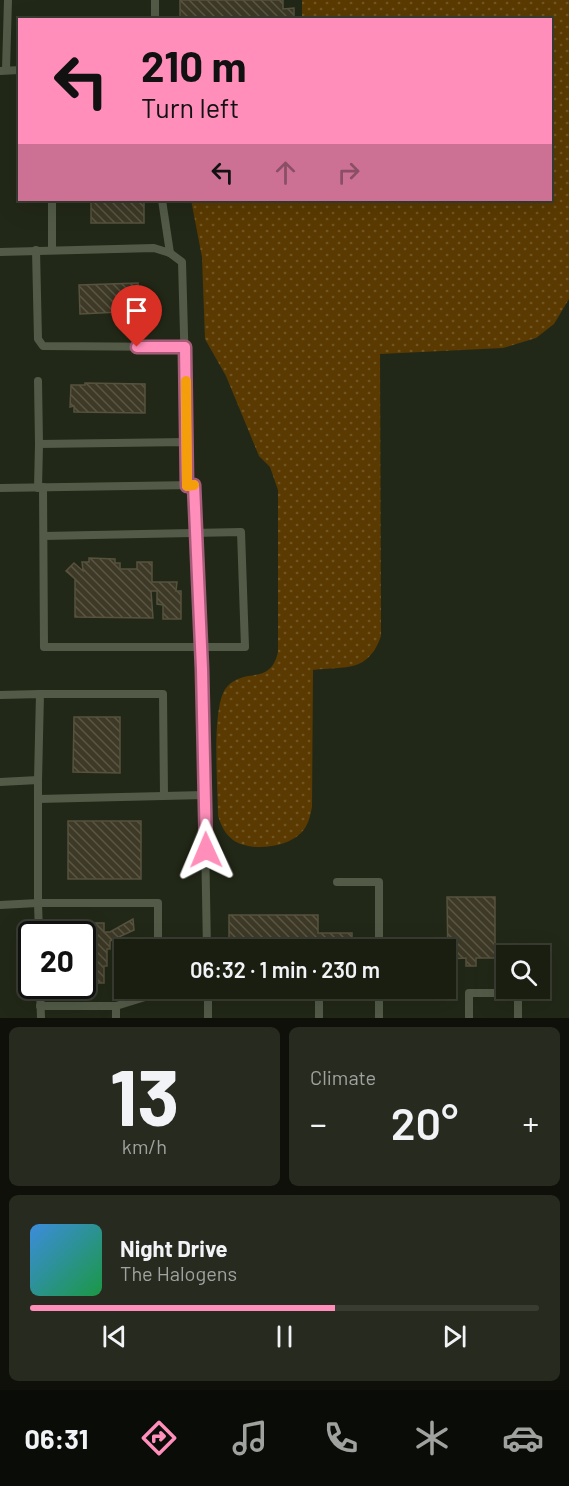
<!DOCTYPE html>
<html lang="en">
<head>
<meta charset="utf-8">
<style>
	body { margin:0; font-family:Barlow,sans-serif; background:#272b1f; color:#f1f3f6; height:100vh; display:flex; flex-direction:column; font-size:22px; white-space:nowrap }
	* { box-sizing:border-box; margin:0 }
	p { font-size:20px; color:#9fa29f }
	.icon { flex:none; width:33px; height:33px; fill:none; stroke:currentColor; stroke-width:2; stroke-linecap:round; stroke-linejoin:round }
	.map { position:relative; height:1018px; overflow:hidden }
	.side { display:flex; flex-direction:column; gap:9px; padding:9px; background:#0e1009; flex:1 }
	.side>* { flex:none }
	.banner { position:absolute; left:18px; top:18px; width:534px; height:183px; border-radius:0px; box-shadow:0 6px 24px #0002,0 0 0 2px #383c31; background:#ff8eba; color:#111; overflow:hidden }
	.buttons { position:absolute; left:496px; top:945px; display:grid; gap:12px }
	.buttons a { display:grid; place-items:center; width:54px; height:54px; border-radius:0px; background:#1a1e11; box-shadow:0 6px 24px #0002,0 0 0 2px #383c31; font-size:30px }
	.speed { position:absolute; left:18px; top:921px; display:flex; gap:12px; font-size:30px; font-weight:700; text-align:center }
	.speed>* { display:grid; place-content:center; width:78px; height:78px; border-radius:50%; background:#1a1e11; box-shadow:0 6px 24px #0002,0 0 0 2px #383c31; line-height:1 }
	.speed .limit { border:3px solid #111; border-radius:9px; background:#fff; color:#111 }
	.pin { position:absolute; display:grid; place-items:center; width:51px; height:51px; color:#fff; margin:-62px -26px; border-radius:50% 50% 50% 0; rotate:-45deg; box-shadow:0 0 6px #0007 }
	.pin .icon { rotate:45deg }
	.me { position:absolute; width:66px; margin:-33px; rotate:359deg; stroke-linejoin:round; filter:drop-shadow(0 0 4px #0008) }
	.turn { display:flex; align-items:center; gap:21px; height:126px; padding:0 24px; font-size:27px }
	.turn .icon { width:78px; height:78px; stroke-width:2.5 }
	.turn b { display:block; font-size:42px; line-height:51px }
	.lanes { display:flex; align-items:center; height:57px; padding:0 24px; background:#0003; justify-content:center; gap:30px; direction:ltr }
	.lanes .off { opacity:.35 }
	.big { font-size:45px; font-weight:600; line-height:1.1 }
	.side .tile { flex:1; display:flex; flex-direction:column; justify-content:center; gap:9px; min-width:0; padding:0 21px; border-radius:9px; background:#272b1f }
	.side .dial { align-items:center; gap:0 }
	.dial b { font-size:78px; line-height:1 }
	.song { display:flex; align-items:center; gap:18px }
	.cover { width:72px; height:72px; border-radius:9px; background:linear-gradient(135deg,hsl(210 70% 55%),hsl(140 70% 35%)) }
	.played { height:6px; border-radius:3px; background:linear-gradient(90deg,#ff8eba 60%,#383c31 60%) }
	.keys { display:flex; justify-content:space-around; direction:ltr }
	.heat { display:flex; justify-content:space-between; align-items:center; font-size:33px; direction:ltr }
	.side .tiles { flex:1; display:grid; gap:9px; grid-template-columns:1fr 1fr }
	.tile:last-child { grid-column:span 2 }
	.trip { position:absolute; left:114px; top:939px; width:342px; height:60px; border-radius:0px; background:#1a1e11; box-shadow:0 6px 24px #0002,0 0 0 2px #383c31; font-weight:600; line-height:60px; text-align:center }
	.menu { display:flex; height:96px; justify-content:space-around; align-items:center; background:#0a0c07; color:#9fa29f }
	.menu .icon { width:42px; height:42px }
	.menu .current { color:#ff8eba }
	.menu b { font-size:27px; color:#f1f3f6 }
	.map>svg:first-child { display:block }
	.grass { fill:url(#grass-dots) }
	.building { fill:url(#building-back-hatch); stroke:#56523e; stroke-width:1.5 }
	.lines { fill:none; stroke-linecap:round; stroke-linejoin:round }
	.service { stroke:#535b48; stroke-width:8 }
	.route-casing { stroke:#a65c79; stroke-width:15 }
	.route { stroke:#ff8eba; stroke-width:10 }
	.slow { stroke:#f59e0b; stroke-width:10 }
</style>
</head>
<body>
<div class="map">
<svg width="569" height="1018" viewBox="0 0 569 1018">
	<defs>
		<pattern id="grass-dots" width="8" height="8" patternUnits="userSpaceOnUse" patternTransform="scale(1.5)"><rect width="8" height="8" fill="#5a3a01"/><path d="M2 2h.1M6 6h.1" fill="none" stroke="#715625" stroke-width="1.8" stroke-linecap="round"/></pattern>
		<pattern id="building-back-hatch" width="6" height="6" patternUnits="userSpaceOnUse" patternTransform="scale(1.5)"><rect width="6" height="6" fill="#3d3926"/><path d="M-1 5l2 2M0 0l6 6M5-1l2 2" fill="none" stroke="#595645"/></pattern>
	</defs>
	<rect width="100%" height="100%" fill="#222817"/>
	<path class="grass" d="M302,0H569V299L554,324L536,338L503,348L380,354L381,636C368,673 346,666 313,670L312,807C310,817 308,826 301,833C286,848 250,852 233,840C225,834 221,825 218,816C218,789 211,707 226,688C244,666 270,687 278,652V490L270,467L259,456L226,376L205,339L202,257L191,200H550V20L302,19Z"/>
	<g class="building">
		<polygon points="180,0 283,0 283,9 294,8 294,20 180,20"/>
		<rect x="91" y="200" width="53" height="23"/>
		<polygon points="138,283 139,311 80,314 79,285"/>
		<polygon points="85,383 145,384 145,413 74,412 74,406 70,407 71,385 85,385"/>
		<polygon points="89,558 115,559 115,563 120,563 120,569 137,569 137,562 152,562 152,582 177,582 176,591 181,591 181,619 163,619 163,605 157,604 157,591 151,591 153,618 75,617 75,579 66,571 74,563 83,571 82,562 89,562"/>
		<polygon points="74,717 120,717 120,773 73,772"/>
		<rect x="68" y="821" width="73" height="58"/>
		<polygon points="447,897 495,897 495,958 476,958 476,966 466,966 466,958 448,959"/>
		<polygon points="229,915 318,915 318,933 352,933 352,950 229,950"/>
		<polygon points="133,919 134,930 110,941 110,949 107,949 107,966 104,966 104,983 82,983 82,934 71,934 71,923 104,923 104,932 110,932"/>
	</g>
	<g class="lines">
		<g class="service">
			<polyline points="155,0 155,20"/>
			<polyline points="6,70 8,0"/>
			<polyline points="0,71 20,70"/>
			<polyline points="162,200 170,253"/>
			<polyline points="36,250 38,339 43,346 185,347"/>
			<polyline points="52,250 52,200"/>
			<polyline points="0,252 154,248 170,253 182,262 187,442"/>
			<polyline points="38,381 39,444"/>
			<polyline points="43,487 44,647 245,647 241,532 44,536"/>
			<polyline points="0,488 194,485 202,669 207,950"/>
			<polyline points="38,488 39,444 187,442 187,486"/>
			<polyline points="40,694 163,694 164,795"/>
			<polyline points="0,695 40,694 38,780 0,782"/>
			<polyline points="38,799 205,795"/>
			<polyline points="337,882 379,882 379,950"/>
			<polyline points="0,905 38,903 38,780"/>
			<polyline points="39,934 38,903 158,903 158,950"/>
			<polyline points="40,986 41,1018"/>
			<polyline points="208,988 208,1018"/>
			<polyline points="237,993 379,990"/>
			<polyline points="40,1006 116,1006"/>
			<polyline points="116,1018 116,1006 158,993 158,988"/>
			<polyline points="319,1018 319,991"/>
			<polyline points="379,1018 379,988"/>
			<polyline points="469,1018 469,993 518,993 518,1018"/>
		</g>
	</g>
	<g class="lines">
		<g class="route-casing">
			<polyline id="route" points="137,347 185,347 187,486 194,485 202,669 206,850"/>
		</g>
		<use href="#route" class="route"/>
		<polyline class="slow" points="186,381 187,486 194,485"/>
	</g>
</svg>
<div class="buttons">
<a><svg class="icon" aria-label="search" viewBox="0 0 24 24"><circle cx="10" cy="10" r="6"/><path d="M15 15l6 6"/></svg></a>
</div>
<div class="speed"><div class="limit">20</div></div>
<div class="pin" style="left:137px;top:347px;background:#d93025"><svg class="icon" aria-label="arrive" viewBox="0 0 24 24"><path d="M6 21V4h12l-3 4 3 4H6"/></svg></div>
<svg class="me" style="left:206px;top:850px" viewBox="-20 -20 40 40"><path d="M0-17L14 15 0 8-14 15z" fill="#ff8eba" stroke="#fff" stroke-width="4"/></svg>
<div class="trip">06:32 · 1 min · 230 m</div>
<div class="banner">
<div class="turn"><svg class="icon" aria-label="left" viewBox="0 0 24 24"><path d="M17 20v-9H6M10 6l-5 5 5 5"/></svg><div><b>210 m</b>Turn left</div></div>
<div class="lanes"><svg class="icon" aria-label="left" viewBox="0 0 24 24"><path d="M17 20v-9H6M10 6l-5 5 5 5"/></svg><svg class="icon off" aria-label="ahead" viewBox="0 0 24 24"><path d="M12 20V5M6 11l6-6 6 6"/></svg><svg class="icon off" aria-label="right" viewBox="0 0 24 24"><path d="M7 20v-9h11M14 6l5 5-5 5"/></svg></div>
</div>
</div>
<section class="side">
<div class="tiles">
<div class="tile dial"><b>13</b><p>km/h</p></div>
<div class="tile"><p>Climate</p>
<div class="heat"><a>−</a><b class="big">20°</b><a>+</a></div>
</div>
<div class="tile">
<div class="song"><i class="cover"></i><div><b>Night Drive</b><p>The Halogens</p></div></div>
<div class="played"></div>
<div class="keys"><svg class="icon" aria-label="previous" viewBox="0 0 24 24"><path d="M18 5L8 12l10 7zM5 5v14"/></svg><svg class="icon" aria-label="pause" viewBox="0 0 24 24"><path d="M8 5v14M16 5v14"/></svg><svg class="icon" aria-label="next" viewBox="0 0 24 24"><path d="M6 5l10 7-10 7zM19 5v14"/></svg></div>
</div>
</div>
</section>
<nav class="menu">
<b>06:31</b>
<svg class="icon current" aria-label="directions" viewBox="0 0 24 24"><path d="M12 3l9 9-9 9-9-9zM9 14v-3h6M13 9l2 2-2 2"/></svg>
<svg class="icon" aria-label="music" viewBox="0 0 24 24"><path d="M9 18V5l10-2v13"/><circle cx="6" cy="18" r="3"/><circle cx="16" cy="16" r="3"/></svg>
<svg class="icon" aria-label="phone" viewBox="0 0 24 24"><path d="M5 4h4l2 5-3 2q2 4 5 5l2-3 5 2v4C11 20 4 13 5 4z"/></svg>
<svg class="icon" aria-label="climate" viewBox="0 0 24 24"><path d="M12 3v18M4 7l16 10M4 17L20 7"/></svg>
<svg class="icon" aria-label="car" viewBox="0 0 24 24"><path d="M5 17H2v-5l4-1 3-4h7l3 4 3 1v5h-3M9 17h6M6 11h13"/><circle cx="7" cy="17" r="2"/><circle cx="17" cy="17" r="2"/></svg>
</nav>
</body>
</html>
